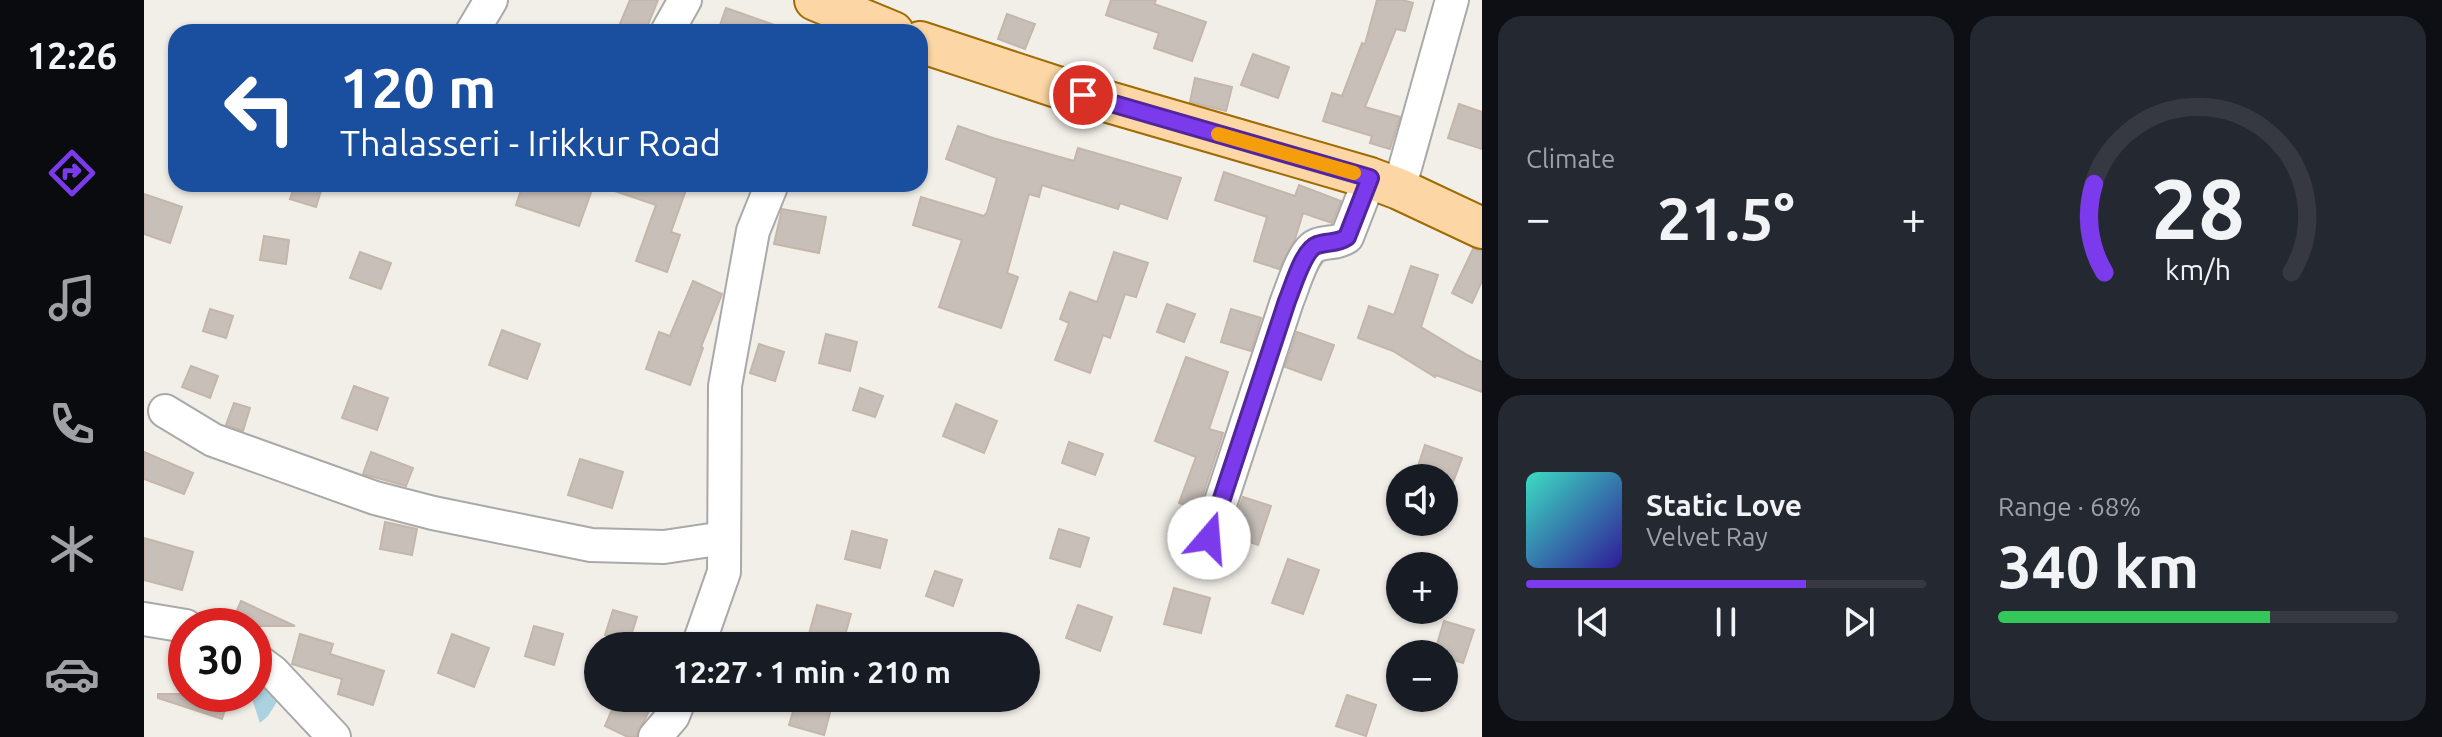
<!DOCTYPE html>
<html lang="en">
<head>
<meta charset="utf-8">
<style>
	body { margin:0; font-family:Ubuntu,sans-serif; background:#242831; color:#f1f3f6; height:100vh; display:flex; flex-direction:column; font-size:30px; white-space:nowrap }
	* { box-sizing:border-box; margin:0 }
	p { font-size:26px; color:#9ea1a6 }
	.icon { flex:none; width:44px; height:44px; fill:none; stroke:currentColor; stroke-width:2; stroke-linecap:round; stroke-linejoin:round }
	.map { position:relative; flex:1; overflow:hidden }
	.panel { display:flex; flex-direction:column; gap:16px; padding:16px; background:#0d0f14; width:960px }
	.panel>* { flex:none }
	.hud { position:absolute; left:24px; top:24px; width:760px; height:168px; border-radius:24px; box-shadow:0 2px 6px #0004; background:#1a4fa0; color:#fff; overflow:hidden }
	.fabs { position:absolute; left:1242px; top:464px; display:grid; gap:16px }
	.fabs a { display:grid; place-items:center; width:72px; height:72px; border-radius:50%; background:#171b24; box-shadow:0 2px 6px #0004; font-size:40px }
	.speed { position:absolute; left:24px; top:608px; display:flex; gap:16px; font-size:40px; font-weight:700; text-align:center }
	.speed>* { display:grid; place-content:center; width:104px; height:104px; border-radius:50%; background:#171b24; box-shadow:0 2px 6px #0004; line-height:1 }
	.speed .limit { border:12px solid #d22; background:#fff; color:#111 }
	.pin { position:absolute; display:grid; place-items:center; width:68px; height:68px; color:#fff; margin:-34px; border:4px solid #fff; border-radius:50%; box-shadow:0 2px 8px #0007 }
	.me { position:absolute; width:88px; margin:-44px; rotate:18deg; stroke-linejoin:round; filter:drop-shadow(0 0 6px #0008) }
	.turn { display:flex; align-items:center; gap:28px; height:168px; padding:0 40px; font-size:36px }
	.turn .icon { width:104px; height:104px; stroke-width:2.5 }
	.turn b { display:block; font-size:56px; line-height:68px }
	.big { font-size:60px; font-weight:700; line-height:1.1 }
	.panel .widget { flex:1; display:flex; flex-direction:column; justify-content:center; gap:12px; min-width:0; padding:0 28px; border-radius:24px; background:#242831 }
	.panel .dial { align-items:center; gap:0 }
	.dial svg { height:208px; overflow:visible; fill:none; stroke:#363941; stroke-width:7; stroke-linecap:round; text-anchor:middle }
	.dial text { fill:#f1f3f6; stroke:none }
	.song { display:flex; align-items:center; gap:24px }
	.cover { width:96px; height:96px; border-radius:12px; background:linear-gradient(135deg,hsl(170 70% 55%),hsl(250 70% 35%)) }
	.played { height:8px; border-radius:4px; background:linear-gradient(90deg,#7c3aed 70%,#363941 70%) }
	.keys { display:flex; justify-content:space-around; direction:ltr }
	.heat { display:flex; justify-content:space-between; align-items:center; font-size:44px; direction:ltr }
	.charge { height:12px; border-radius:6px; background:linear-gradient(90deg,#34c759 68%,#363941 0) }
	.panel .tiles { flex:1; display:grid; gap:16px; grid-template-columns:repeat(2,1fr) }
	.trip { position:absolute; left:440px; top:632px; width:456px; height:80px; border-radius:40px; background:#171b24; box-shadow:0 2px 6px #0004; font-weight:700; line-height:80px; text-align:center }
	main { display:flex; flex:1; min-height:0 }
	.dock { display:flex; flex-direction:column; width:144px; justify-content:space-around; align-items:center; background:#090b0e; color:#9ea1a6 }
	.dock .icon { width:56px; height:56px }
	.dock .on { color:#7c3aed }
	.dock b { font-size:36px; color:#f1f3f6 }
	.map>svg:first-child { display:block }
	.water { fill:#aad3df }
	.building { fill:#c7bfb8; stroke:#c4b6ab; stroke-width:2 }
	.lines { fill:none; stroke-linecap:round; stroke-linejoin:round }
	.minor-casing { stroke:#a9a9a9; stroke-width:36 }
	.major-casing { stroke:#a06b00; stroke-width:44 }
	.minor { stroke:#fff; stroke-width:32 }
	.major { stroke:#fcd6a4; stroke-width:40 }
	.route-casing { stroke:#51269a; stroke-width:20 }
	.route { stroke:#7c3aed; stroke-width:14 }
	.slow { stroke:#f59e0b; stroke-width:14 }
</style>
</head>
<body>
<main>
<nav class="dock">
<b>12:26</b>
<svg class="icon on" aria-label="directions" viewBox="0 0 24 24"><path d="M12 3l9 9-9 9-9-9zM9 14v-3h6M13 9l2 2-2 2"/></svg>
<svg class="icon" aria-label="music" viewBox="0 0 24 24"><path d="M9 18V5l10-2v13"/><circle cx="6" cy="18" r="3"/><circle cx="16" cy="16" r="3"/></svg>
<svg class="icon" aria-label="phone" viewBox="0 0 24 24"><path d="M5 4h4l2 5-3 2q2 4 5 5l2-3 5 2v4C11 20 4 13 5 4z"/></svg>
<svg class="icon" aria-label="climate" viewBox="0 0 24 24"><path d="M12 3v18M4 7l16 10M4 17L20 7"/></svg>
<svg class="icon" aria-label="car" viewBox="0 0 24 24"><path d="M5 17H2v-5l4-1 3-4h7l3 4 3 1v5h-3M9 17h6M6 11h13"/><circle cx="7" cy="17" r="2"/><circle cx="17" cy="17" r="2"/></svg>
</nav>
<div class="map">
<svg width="1338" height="737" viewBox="0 0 1338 737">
	<rect width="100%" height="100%" fill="#f2efe9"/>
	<polygon class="water" points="119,687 136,697 124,716 116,723 108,699"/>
	<g class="building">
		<polygon points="486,0 514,0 501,32 488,32 475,26"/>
		<polygon points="967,0 1012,0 1010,4 1062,22 1048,61 1010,48 1015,33 962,15"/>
		<polygon points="1233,0 1259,0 1269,3 1261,31 1252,29 1221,107 1256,117 1246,149 1226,143 1228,136 1179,121 1188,93 1198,96 1218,43 1221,44"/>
		<polygon points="582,8 642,29 641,32 588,32 575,28"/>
		<polygon points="863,14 891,24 881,49 854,39"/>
		<polygon points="1109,54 1145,67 1134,98 1097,85"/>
		<polygon points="1051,78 1088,87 1082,111 1046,102"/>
		<polygon points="1315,104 1338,112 1338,149 1304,138"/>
		<polygon points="814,126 849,138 930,161 934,148 1037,178 1023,219 976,203 974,209 898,185 895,197 885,194 863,273 874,277 857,328 795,307 818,240 769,225 777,197 840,216 843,212 853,178 802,159"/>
		<polygon points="1080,172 1151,196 1155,185 1197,201 1188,223 1159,213 1151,239 1135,269 1110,261 1123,217 1071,200"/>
		<polygon points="151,184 179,184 172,207 146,199"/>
		<polygon points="379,184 450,184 435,226 372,205"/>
		<polygon points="459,184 544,184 527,232 536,235 523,272 492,261 512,205 459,187"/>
		<polygon points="0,194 38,207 26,243 0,234"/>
		<polygon points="638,209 682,217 675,253 630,244"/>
		<polygon points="120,236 145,240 142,264 116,260"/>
		<polygon points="1329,249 1338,251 1338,281 1328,303 1308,293"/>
		<polygon points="216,252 247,263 237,289 206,278"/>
		<polygon points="970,252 1004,263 992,297 981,294 966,338 959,335 946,373 911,360 925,323 916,319 926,292 953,302"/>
		<polygon points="1267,266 1294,275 1277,327 1325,356 1338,362 1338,392 1292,375 1291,377 1249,351 1214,338 1225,306 1250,315"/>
		<polygon points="549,281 578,294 557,347 559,348 546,385 502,369 515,332 526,336"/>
		<polygon points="1023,304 1051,314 1040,342 1013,332"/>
		<polygon points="66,309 89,316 82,338 59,331"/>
		<polygon points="1087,309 1117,318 1107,351 1077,342"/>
		<polygon points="358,330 396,344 383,379 345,365"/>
		<polygon points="1153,332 1190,345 1177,380 1141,367"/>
		<polygon points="682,334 713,342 706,371 675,363"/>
		<polygon points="615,344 640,352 631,381 606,373"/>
		<polygon points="1042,357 1084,372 1065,429 1079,433 1054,510 1035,503 1052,457 1011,441"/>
		<polygon points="47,366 74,376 66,398 38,387"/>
		<polygon points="210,386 244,398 233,430 198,418"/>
		<polygon points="716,388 739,396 731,417 709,410"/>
		<polygon points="90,403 106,408 99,431 82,425"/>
		<polygon points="812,404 853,421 840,453 799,436"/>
		<polygon points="925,442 959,454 951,475 918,463"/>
		<polygon points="1281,445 1318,458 1308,485 1300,482 1300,478 1288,478 1272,472"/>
		<polygon points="0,452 49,473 40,494 0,479"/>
		<polygon points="227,452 269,468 262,486 219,474"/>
		<polygon points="436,459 479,472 468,508 424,495"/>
		<polygon points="1099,497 1127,506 1114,545 1086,535"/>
		<polygon points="241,522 273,529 268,555 236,549"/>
		<polygon points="915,529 945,538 936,567 906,558"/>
		<polygon points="708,531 743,540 736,568 701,559"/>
		<polygon points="0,538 49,552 38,590 0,580"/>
		<polygon points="1144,559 1175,570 1159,614 1128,603"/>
		<polygon points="791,571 818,580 809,606 782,596"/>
		<polygon points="1030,588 1066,598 1057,633 1020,624"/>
		<polygon points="97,601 151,626 86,626"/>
		<polygon points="673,605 707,614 698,646 680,646 663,641"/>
		<polygon points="934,605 968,617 956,651 922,638"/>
		<polygon points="469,610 493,617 485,642 461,635"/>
		<polygon points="1300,621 1330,630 1319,663 1300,657 1300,654 1290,654"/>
		<polygon points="390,626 419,634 410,665 381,656"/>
		<polygon points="156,634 189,644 186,654 240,671 229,705 194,694 198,679 148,664"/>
		<polygon points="308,634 345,648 330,687 294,673"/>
		<polygon points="14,694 86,694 78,719 14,698"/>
		<polygon points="1203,695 1232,705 1222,736 1192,726"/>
		<polygon points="473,698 481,698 506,709 492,737 484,737 461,726"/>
		<polygon points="653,698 690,698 680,735 645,725"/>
	</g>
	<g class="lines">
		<g class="minor-casing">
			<g id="minor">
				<polyline points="328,32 347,0"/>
				<polyline points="523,32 541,0"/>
				<polyline points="1255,189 1308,0"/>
				<polyline points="21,411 69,440 231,498 289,513 447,545 520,547 580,538"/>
				<path d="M1065,538L1143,301C1149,287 1159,250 1173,245C1184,241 1193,244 1203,237L1226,178"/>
				<polyline points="0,619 42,626"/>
				<polyline points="554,646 580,572 581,386 609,231 628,184"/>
				<polyline points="110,658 129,672 190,737"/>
				<polyline points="511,737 529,716 536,698"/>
			</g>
		</g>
		<g class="major-casing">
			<g id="major">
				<polyline points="671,0 749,32"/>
				<polyline points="776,42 913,87 1226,178 1255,189 1338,228"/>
			</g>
		</g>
		<use href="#minor" class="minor"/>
		<use href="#major" class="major"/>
	</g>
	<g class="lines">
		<g class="route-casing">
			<path id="route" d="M939,95L1226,178L1203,237C1193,244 1184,241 1173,245C1159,250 1149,287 1143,301L1065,538"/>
		</g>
		<use href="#route" class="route"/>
		<polyline class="slow" points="1074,134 1210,173"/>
	</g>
</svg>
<div class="fabs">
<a><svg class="icon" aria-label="sound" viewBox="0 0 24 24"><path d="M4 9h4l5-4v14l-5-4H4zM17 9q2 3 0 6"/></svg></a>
<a>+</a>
<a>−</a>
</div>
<div class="speed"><div class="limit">30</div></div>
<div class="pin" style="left:939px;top:95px;background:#d93025"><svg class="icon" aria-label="arrive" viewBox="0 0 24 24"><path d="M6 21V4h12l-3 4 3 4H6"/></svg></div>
<svg class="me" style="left:1065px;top:538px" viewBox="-20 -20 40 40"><circle r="19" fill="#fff"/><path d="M0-13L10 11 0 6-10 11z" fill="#7c3aed"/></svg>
<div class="trip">12:27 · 1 min · 210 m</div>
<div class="hud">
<div class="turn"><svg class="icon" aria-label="left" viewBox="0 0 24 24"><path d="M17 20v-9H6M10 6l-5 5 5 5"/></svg><div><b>120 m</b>Thalasseri - Irikkur Road</div></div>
</div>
</div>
<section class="panel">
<div class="tiles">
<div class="widget"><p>Climate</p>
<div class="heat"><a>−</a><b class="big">21.5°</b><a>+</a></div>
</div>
<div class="widget dial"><svg viewBox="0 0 100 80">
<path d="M14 69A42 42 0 1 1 86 69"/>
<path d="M14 69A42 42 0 0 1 10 35" stroke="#7c3aed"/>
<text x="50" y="56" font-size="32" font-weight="700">28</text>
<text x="50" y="72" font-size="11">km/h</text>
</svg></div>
<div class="widget">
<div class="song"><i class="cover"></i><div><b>Static Love</b><p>Velvet Ray</p></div></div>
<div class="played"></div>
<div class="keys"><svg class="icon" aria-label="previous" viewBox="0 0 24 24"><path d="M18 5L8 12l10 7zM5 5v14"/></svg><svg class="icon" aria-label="pause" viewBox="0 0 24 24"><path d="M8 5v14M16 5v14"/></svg><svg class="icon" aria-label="next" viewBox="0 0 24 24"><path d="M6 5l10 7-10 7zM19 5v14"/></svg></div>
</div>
<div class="widget"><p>Range · 68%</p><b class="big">340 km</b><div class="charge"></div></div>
</div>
</section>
</main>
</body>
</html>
